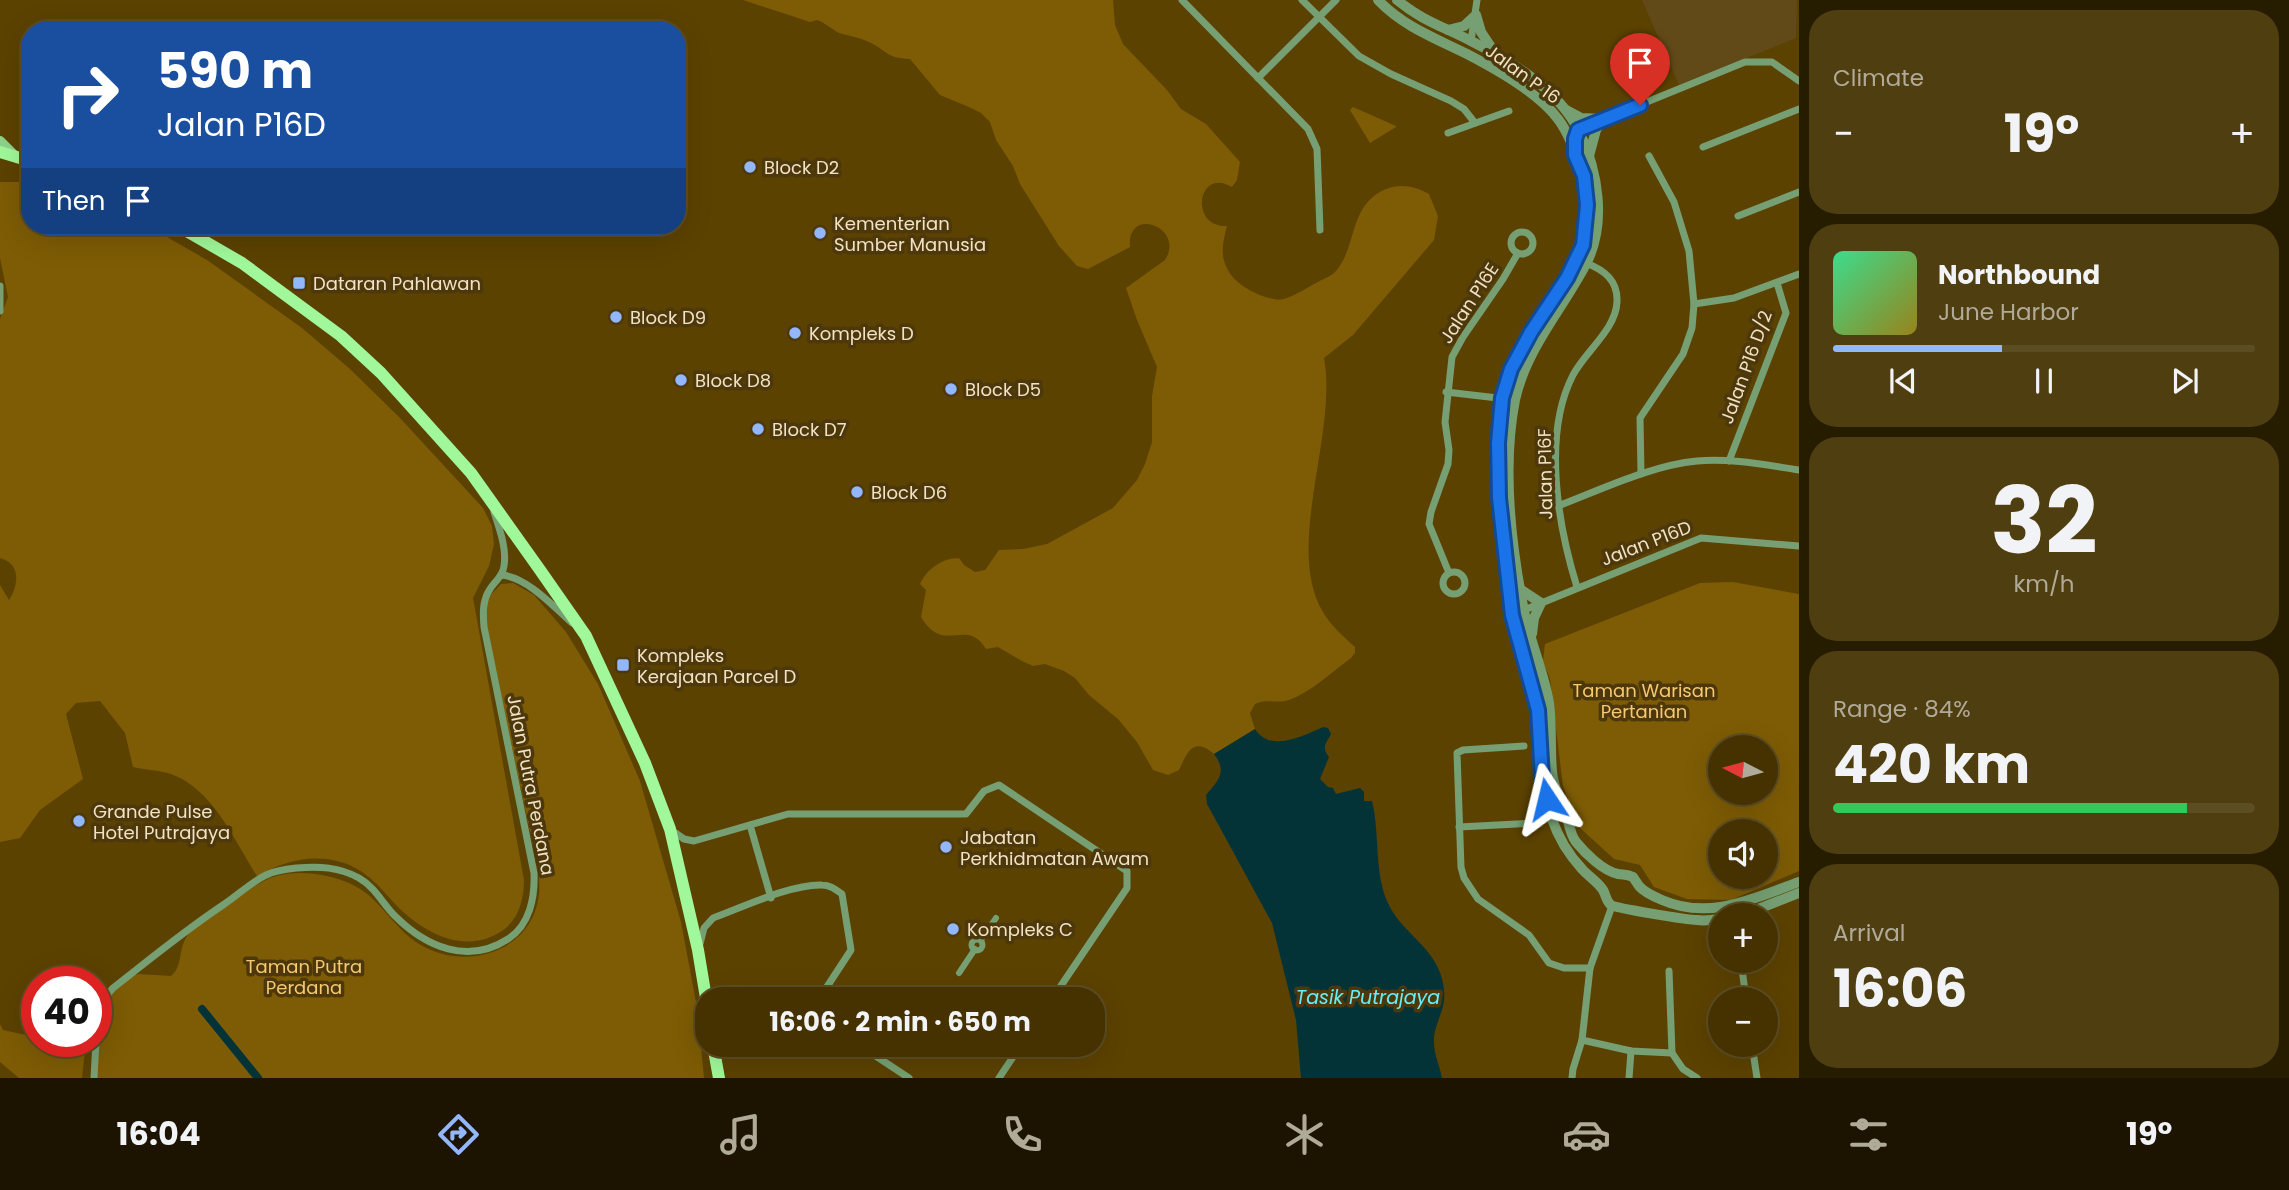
<!DOCTYPE html>
<html lang="en">
<head>
<meta charset="utf-8">
<style>
	body { margin:0; font-family:Poppins,sans-serif; background:#4f3e0f; color:#f1f3f6; height:100vh; display:flex; flex-direction:column; font-size:26px; white-space:nowrap }
	* { box-sizing:border-box; margin:0 }
	p { font-size:23px; color:#b0aa99 }
	.icon { flex:none; width:38px; height:38px; fill:none; stroke:currentColor; stroke-width:2; stroke-linecap:round; stroke-linejoin:round }
	.map { position:relative; flex:1; overflow:hidden }
	.panel { display:flex; flex-direction:column; gap:10px; padding:10px; background:#261c00; width:490px }
	.panel>* { flex:none }
	.hud { position:absolute; left:21px; top:21px; width:665px; height:214px; border-radius:28px; box-shadow:0 7px 28px #0002,0 0 0 2px #5d4d22; background:#1a4fa0; color:#fff; overflow:hidden }
	.needle { width:46px; rotate:276deg }
	.buttons { position:absolute; left:1708px; top:735px; display:grid; gap:14px }
	.buttons a { display:grid; place-items:center; width:70px; height:70px; border-radius:50%; background:#453200; box-shadow:0 7px 28px #0002,0 0 0 2px #5d4d22; font-size:35px }
	.speed { position:absolute; left:21px; top:966px; display:flex; gap:14px; font-size:35px; font-weight:700; text-align:center }
	.speed>* { display:grid; place-content:center; width:91px; height:91px; border-radius:50%; background:#453200; box-shadow:0 7px 28px #0002,0 0 0 2px #5d4d22; line-height:1 }
	.speed .limit { border:10px solid #d22; background:#fff; color:#111 }
	.pin { position:absolute; display:grid; place-items:center; width:60px; height:60px; color:#fff; margin:-72px -30px; border-radius:50% 50% 50% 0; rotate:-45deg; box-shadow:0 0 7px #0007 }
	.pin .icon { rotate:45deg }
	.me { position:absolute; width:77px; margin:-38px; rotate:350deg; stroke-linejoin:round; filter:drop-shadow(0 0 5px #0008) }
	.turn { display:flex; align-items:center; gap:24px; height:147px; padding:0 21px; font-size:32px }
	.turn .icon { width:91px; height:91px; stroke-width:2.5 }
	.turn b { display:block; font-size:49px; line-height:60px }
	.then { display:flex; align-items:center; height:66px; padding:0 21px; background:#0003; gap:14px; font-size:26px }
	.big { font-size:52px; font-weight:700; line-height:1.1 }
	.panel .widget { flex:1; display:flex; flex-direction:column; justify-content:center; gap:10px; min-width:0; padding:0 24px; border-radius:28px; background:#4f3e0f }
	.panel .dial { align-items:center; gap:0 }
	.dial b { font-size:91px; line-height:1 }
	.song { display:flex; align-items:center; gap:21px }
	.cover { width:84px; height:84px; border-radius:10px; background:linear-gradient(135deg,hsl(150 70% 55%),hsl(50 70% 35%)) }
	.played { height:7px; border-radius:4px; background:linear-gradient(90deg,#93b7fd 40%,#5d4d22 40%) }
	.keys { display:flex; justify-content:space-around; direction:ltr }
	.heat { display:flex; justify-content:space-between; align-items:center; font-size:38px; direction:ltr }
	.charge { height:10px; border-radius:5px; background:linear-gradient(90deg,#34c759 84%,#5d4d22 0) }
	.trip { position:absolute; left:695px; top:987px; width:410px; height:70px; border-radius:28px; background:#453200; box-shadow:0 7px 28px #0002,0 0 0 2px #5d4d22; font-weight:700; line-height:70px; text-align:center }
	.menu { display:flex; height:112px; justify-content:space-around; align-items:center; background:#1c1400; color:#b0aa99 }
	.menu .icon { width:49px; height:49px }
	.menu .active { color:#93b7fd }
	.menu b { font-size:32px; color:#f1f3f6 }
	main { display:flex; flex:1; min-height:0 }
	.map>svg:first-child { display:block }
	.built { fill:#624a18 }
	.green { fill:#7e5c05; fill-rule:evenodd }
	.water { fill:#043337 }
	.lines { fill:none; stroke-linecap:round; stroke-linejoin:round }
	.canal { stroke:#043337; stroke-width:8 }
	.pedestrian { stroke:#76a073; stroke-width:6 }
	.minor { stroke:#76a073; stroke-width:7 }
	.tertiary { stroke:#76a073; stroke-width:10 }
	.secondary { stroke:#8ed289; stroke-width:10 }
	.primary { stroke:#a0f89a; stroke-width:12 }
	.route-casing { stroke:#114b97; stroke-width:18 }
	.route { stroke:#1a73e8; stroke-width:12 }
	.poi-dot { fill:#93b7fd; stroke:#4d380c; stroke-width:2.5 }
	.labels { text-anchor:middle; dominant-baseline:central; stroke-width:7; stroke-linejoin:round; paint-order:stroke }
	.street-label { font-size:18px; fill:#f1e2c6; stroke:#4d380c }
	.poi-label { font-size:18px; fill:#f1e2c6; stroke:#4d380c; text-anchor:start }
	.park-label { font-size:18px; fill:#f6c971; stroke:#4d380c }
	.water-label { font-size:19px; font-style:italic; fill:#65eef9; stroke:#4d380c }
</style>
</head>
<body>
<main>
<div class="map">
<svg width="1799" height="1078" viewBox="0 0 1799 1078">
	<rect width="100%" height="100%" fill="#5c4200"/>
	<polygon class="built" points="1642,0 1797,0 1796,38 1679,85"/>
	<g class="green">
		<path d="M743,0H1113L1115,25L1123,44L1167,90L1181,109L1206,124L1240,162L1237,180L1232,187C1197,166 1189,228 1227,226C1222,245 1219,259 1232,276C1241,288 1269,302 1284,299C1295,296 1308,287 1318,282C1323,279 1332,276 1336,271C1355,249 1350,215 1374,196C1392,182 1412,184 1429,194L1438,216L1434,240L1353,335L1324,358C1338,434 1284,547 1323,612C1331,626 1343,636 1355,647V653L1351,658C1332,672 1311,692 1289,700C1277,704 1266,698 1255,704L1250,713L1255,729L1214,754C1193,736 1187,753 1179,770L1168,775L1153,770L1137,742L1118,719L1089,695L1075,678L1064,671L1045,664L1033,666L1022,661L998,647L986,649C966,616 944,656 921,617L926,590L920,584C927,569 942,558 959,558L964,565L975,572L985,570L999,550L1023,549L1047,544L1113,508L1137,480L1145,464L1152,442V396L1157,367L1137,320L1126,288L1165,260C1186,227 1126,205 1130,247L1088,269L1077,266L1059,246L1020,184L1013,166L996,140L990,122L981,113L969,107L940,95L910,59C885,58 888,51 869,42C860,38 851,36 842,34C833,31 826,23 817,20L810,22Z"/>
		<polygon points="1353,107 1396,126 1396,127 1370,143 1350,110"/>
		<path d="M0,182H30V226H148L207,260L302,328L350,369L400,418L483,508L492,526L494,544L489,566L473,598L524,880C524,901 518,923 497,934C462,953 424,933 397,906C381,889 368,871 344,863C313,853 285,861 257,876C234,840 213,789 171,774C159,770 145,770 133,767L125,733L100,701L76,703L66,714L83,779L40,810L20,838L0,842V585L9,600C18,586 22,564 0,558V319L8,297L0,258Z"/>
		<path d="M1733,582L1799,594V871L1731,900L1687,899L1654,887L1640,865L1614,859L1579,827L1563,786L1550,679L1543,661L1545,644L1700,583ZM1720,747H1766V793H1720ZM1720,831H1766V877H1720Z"/>
		<path d="M513,583L534,595L566,632L598,684L640,781L681,922L698,1013L704,1078H96L102,1008L118,986L131,976L139,974L171,976C183,966 178,951 186,938C193,924 257,882 273,877C297,869 329,874 351,884C380,897 393,928 419,944C464,972 532,953 539,895C540,888 539,881 539,874L486,625L487,599L501,584Z"/>
		<polygon points="37,1023 37,1041 86,1041 82,1078 19,1078 0,1062 0,1024 3,1030 26,1035"/>
	</g>
	<path class="water" d="M1323,727L1328,728L1331,734C1326,744 1321,747 1329,757L1320,779L1328,787L1333,788L1336,794L1360,788L1364,792V801H1372C1380,834 1374,870 1387,901C1400,932 1434,946 1442,979C1448,1003 1441,1010 1435,1031C1431,1049 1439,1062 1442,1078H1301L1296,1020L1272,923L1207,804L1206,795C1218,781 1228,772 1214,754L1255,729C1270,753 1303,736 1323,727Z"/>
	<g class="lines">
		<polyline class="canal" points="202,1009 258,1078"/>
		<g class="pedestrian">
			<circle cx="977" cy="945" r="5.5"/>
			<polyline points="981,940 996,918"/>
			<polyline points="959,973 975,949"/>
		</g>
		<g class="minor">
			<polyline points="1182,0 1308,129 1317,149 1320,230"/>
			<polyline points="1302,0 1359,56 1391,74 1451,101 1464,109 1475,123"/>
			<polyline points="1471,41 1477,0"/>
			<polyline points="1258,78 1336,0"/>
			<polyline points="1578,130 1745,62 1772,62 1799,81"/>
			<polyline points="1448,133 1509,111"/>
			<polyline points="1703,147 1799,109"/>
			<polyline points="1738,216 1799,192"/>
			<circle cx="1522" cy="243" r="11"/>
			<polyline points="0,286 0,311"/>
			<polyline points="1694,304 1734,298 1799,274"/>
			<polyline points="1446,392 1515,400"/>
			<polyline points="1729,461 1786,313 1777,283"/>
			<polyline points="1641,474 1640,418 1683,354 1692,328 1694,304 1689,251 1674,202 1649,156"/>
			<path d="M1558,506C1600,490 1652,465 1697,461C1731,458 1765,465 1799,470"/>
			<circle cx="1454" cy="583" r="11"/>
			<polyline points="1449,573 1429,524 1431,512 1448,464 1449,450 1445,422 1452,357 1463,337 1503,279 1518,253"/>
			<path d="M502,575C528,578 553,606 572,623"/>
			<path d="M1577,587C1558,526 1542,435 1573,375C1585,352 1616,329 1617,302C1618,280 1604,270 1586,263"/>
			<polyline points="1512,615 1701,538 1799,546"/>
			<polyline points="1524,746 1463,750 1457,753 1461,867 1464,878 1478,899 1529,935 1549,963 1564,968 1590,968"/>
			<polyline points="750,825 771,898"/>
			<polyline points="1459,827 1536,823"/>
			<polyline points="671,830 684,839 694,841 788,814 966,814 984,791 999,785 1127,871 1127,888 1052,999"/>
			<path d="M700,944L704,928L713,918C743,907 791,884 822,885C830,885 835,889 842,894L851,950L819,999"/>
			<polyline points="1741,961 1746,999"/>
			<polyline points="1669,971 1672,1053"/>
			<path d="M96,1039C98,1018 98,1004 113,988C149,960 184,931 223,905C237,896 251,882 266,875C276,870 287,869 297,868C319,866 339,867 359,878C376,888 382,903 395,916C426,947 468,965 508,939C530,925 535,897 534,873L484,627C483,614 482,601 490,589C495,581 503,576 504,566C507,548 499,528 494,512"/>
			<polyline points="1582,1040 1631,1051 1672,1053 1683,1069 1697,1078"/>
			<polyline points="859,1045 909,1078"/>
			<polyline points="1752,1045 1757,1078"/>
			<polyline points="94,1078 96,1041"/>
			<polyline points="999,1078 1021,1045"/>
			<polyline points="1572,1078 1573,1069 1582,1040 1590,968 1612,906"/>
			<polyline points="1629,1078 1631,1051"/>
		</g>
		<g class="tertiary">
			<path d="M1378,0C1404,27 1435,38 1467,54C1496,69 1539,93 1558,119C1570,135 1578,158 1584,177C1609,261 1520,322 1502,397C1492,439 1499,500 1503,543C1506,568 1507,594 1513,619C1520,649 1532,679 1537,709C1544,747 1539,781 1552,819C1558,837 1570,856 1582,869C1588,876 1598,882 1603,890C1606,895 1606,901 1611,905C1615,908 1687,920 1697,920C1704,921 1713,920 1720,919"/>
			<path d="M1397,0C1421,20 1444,27 1471,41C1511,61 1558,89 1579,131C1598,171 1607,223 1586,264C1562,310 1526,349 1515,400C1502,466 1511,546 1524,611C1530,642 1544,672 1549,703C1552,726 1550,750 1552,772C1553,787 1562,803 1567,817C1569,825 1571,836 1576,842C1585,853 1603,871 1618,874C1624,875 1627,874 1633,877C1635,880 1637,883 1639,886C1644,892 1655,897 1662,900C1710,921 1754,898 1799,882"/>
			<polyline points="1448,30 1464,26 1476,15 1481,32 1495,53"/>
			<polyline points="1566,110 1581,118 1604,119"/>
			<polyline points="1589,156 1596,130 1602,121"/>
			<polyline points="1520,589 1541,603 1534,618 1532,634"/>
			<polyline points="1743,915 1799,893"/>
		</g>
		<polyline class="secondary" points="0,141 15,156"/>
		<g class="primary">
			<polyline points="0,152 30,161"/>
			<polyline points="178,226 242,263 341,336 381,373 471,473 540,570 586,636 645,763 670,829 698,950 707,1004"/>
			<polyline points="713,1045 719,1078"/>
		</g>
	</g>
	<g class="lines">
		<g class="route-casing">
			<polyline id="route" points="1547,799 1542,778 1538,710 1512,615 1499,498 1498,443 1502,398 1511,369 1531,332 1567,278 1583,245 1587,205 1584,176 1575,155 1575,139 1578,130 1640,105"/>
		</g>
		<use href="#route" class="route"/>
	</g>
	<g class="poi-dot">
		<circle cx="750" cy="167" r="7"/>
		<circle cx="820" cy="233" r="7"/>
		<rect x="292" y="276" width="14" height="14" rx="3.5"/>
		<circle cx="616" cy="317" r="7"/>
		<circle cx="795" cy="333" r="7"/>
		<circle cx="681" cy="380" r="7"/>
		<circle cx="951" cy="389" r="7"/>
		<circle cx="758" cy="429" r="7"/>
		<circle cx="857" cy="492" r="7"/>
		<rect x="616" y="658" width="14" height="14" rx="3.5"/>
		<circle cx="79" cy="821" r="7"/>
		<circle cx="946" cy="847" r="7"/>
		<circle cx="953" cy="929" r="7"/>
	</g>
	<g class="labels">
		<g class="street-label">
			<text transform="translate(1523 74) rotate(36)">Jalan P 16</text>
			<text transform="translate(1469 303) rotate(-57)">Jalan P16E</text>
			<text transform="translate(1746 367) rotate(-70)">Jalan P16 D/2</text>
			<text transform="translate(1545 474) rotate(-91)">Jalan P16F</text>
			<text transform="translate(1646 543) rotate(-21)">Jalan P16D</text>
			<text transform="translate(531 785) rotate(79)">Jalan Putra Perdana</text>
		</g>
		<g class="poi-label">
			<text x="764" y="167">Block D2</text>
			<text x="834" y="223">Kementerian<tspan x="834" dy="21">Sumber Manusia</tspan></text>
			<text x="313" y="283">Dataran Pahlawan</text>
			<text x="630" y="317">Block D9</text>
			<text x="809" y="333">Kompleks D</text>
			<text x="695" y="380">Block D8</text>
			<text x="965" y="389">Block D5</text>
			<text x="772" y="429">Block D7</text>
			<text x="871" y="492">Block D6</text>
			<text x="637" y="655">Kompleks<tspan x="637" dy="21">Kerajaan Parcel D</tspan></text>
			<text x="93" y="811">Grande Pulse<tspan x="93" dy="21">Hotel Putrajaya</tspan></text>
			<text x="960" y="837">Jabatan<tspan x="960" dy="21">Perkhidmatan Awam</tspan></text>
			<text x="967" y="929">Kompleks C</text>
		</g>
		<g class="park-label">
			<text x="1644" y="690">Taman Warisan<tspan x="1644" dy="21">Pertanian</tspan></text>
			<text x="304" y="966">Taman Putra<tspan x="304" dy="21">Perdana</tspan></text>
		</g>
		<g class="water-label">
			<text x="1368" y="997">Tasik Putrajaya</text>
		</g>
	</g>
</svg>
<div class="buttons">
<a><svg class="needle" viewBox="-14 -14 28 28"><path d="M0-13l5 13h-10z" fill="#e53935"/><path d="M0 13l5-13h-10z" fill="#b0aa99"/></svg></a>
<a><svg class="icon" aria-label="sound" viewBox="0 0 24 24"><path d="M4 9h4l5-4v14l-5-4H4zM17 9q2 3 0 6"/></svg></a>
<a>+</a>
<a>−</a>
</div>
<div class="speed"><div class="limit">40</div></div>
<div class="pin" style="left:1640px;top:105px;background:#d93025"><svg class="icon" aria-label="arrive" viewBox="0 0 24 24"><path d="M6 21V4h12l-3 4 3 4H6"/></svg></div>
<svg class="me" style="left:1547px;top:799px" viewBox="-20 -20 40 40"><path d="M0-17L14 15 0 8-14 15z" fill="#1a73e8" stroke="#fff" stroke-width="4"/></svg>
<div class="trip">16:06 · 2 min · 650 m</div>
<div class="hud">
<div class="turn"><svg class="icon" aria-label="right" viewBox="0 0 24 24"><path d="M7 20v-9h11M14 6l5 5-5 5"/></svg><div><b>590 m</b>Jalan P16D</div></div>
<div class="then">Then<svg class="icon" aria-label="arrive" viewBox="0 0 24 24"><path d="M6 21V4h12l-3 4 3 4H6"/></svg></div>
</div>
</div>
<section class="panel">
<div class="widget"><p>Climate</p>
<div class="heat"><a>−</a><b class="big">19°</b><a>+</a></div>
</div>
<div class="widget">
<div class="song"><i class="cover"></i><div><b>Northbound</b><p>June Harbor</p></div></div>
<div class="played"></div>
<div class="keys"><svg class="icon" aria-label="previous" viewBox="0 0 24 24"><path d="M18 5L8 12l10 7zM5 5v14"/></svg><svg class="icon" aria-label="pause" viewBox="0 0 24 24"><path d="M8 5v14M16 5v14"/></svg><svg class="icon" aria-label="next" viewBox="0 0 24 24"><path d="M6 5l10 7-10 7zM19 5v14"/></svg></div>
</div>
<div class="widget dial"><b>32</b><p>km/h</p></div>
<div class="widget"><p>Range · 84%</p><b class="big">420 km</b><div class="charge"></div></div>
<div class="widget"><p>Arrival</p><b class="big">16:06</b></div>
</section>
</main>
<nav class="menu">
<b>16:04</b>
<svg class="icon active" aria-label="directions" viewBox="0 0 24 24"><path d="M12 3l9 9-9 9-9-9zM9 14v-3h6M13 9l2 2-2 2"/></svg>
<svg class="icon" aria-label="music" viewBox="0 0 24 24"><path d="M9 18V5l10-2v13"/><circle cx="6" cy="18" r="3"/><circle cx="16" cy="16" r="3"/></svg>
<svg class="icon" aria-label="phone" viewBox="0 0 24 24"><path d="M5 4h4l2 5-3 2q2 4 5 5l2-3 5 2v4C11 20 4 13 5 4z"/></svg>
<svg class="icon" aria-label="climate" viewBox="0 0 24 24"><path d="M12 3v18M4 7l16 10M4 17L20 7"/></svg>
<svg class="icon" aria-label="car" viewBox="0 0 24 24"><path d="M5 17H2v-5l4-1 3-4h7l3 4 3 1v5h-3M9 17h6M6 11h13"/><circle cx="7" cy="17" r="2"/><circle cx="17" cy="17" r="2"/></svg>
<svg class="icon" aria-label="filters" viewBox="0 0 24 24"><path d="M4 7h16M4 17h16"/><circle cx="9" cy="7" r="2"/><circle cx="15" cy="17" r="2"/></svg>
<b>19°</b>
</nav>
</body>
</html>
